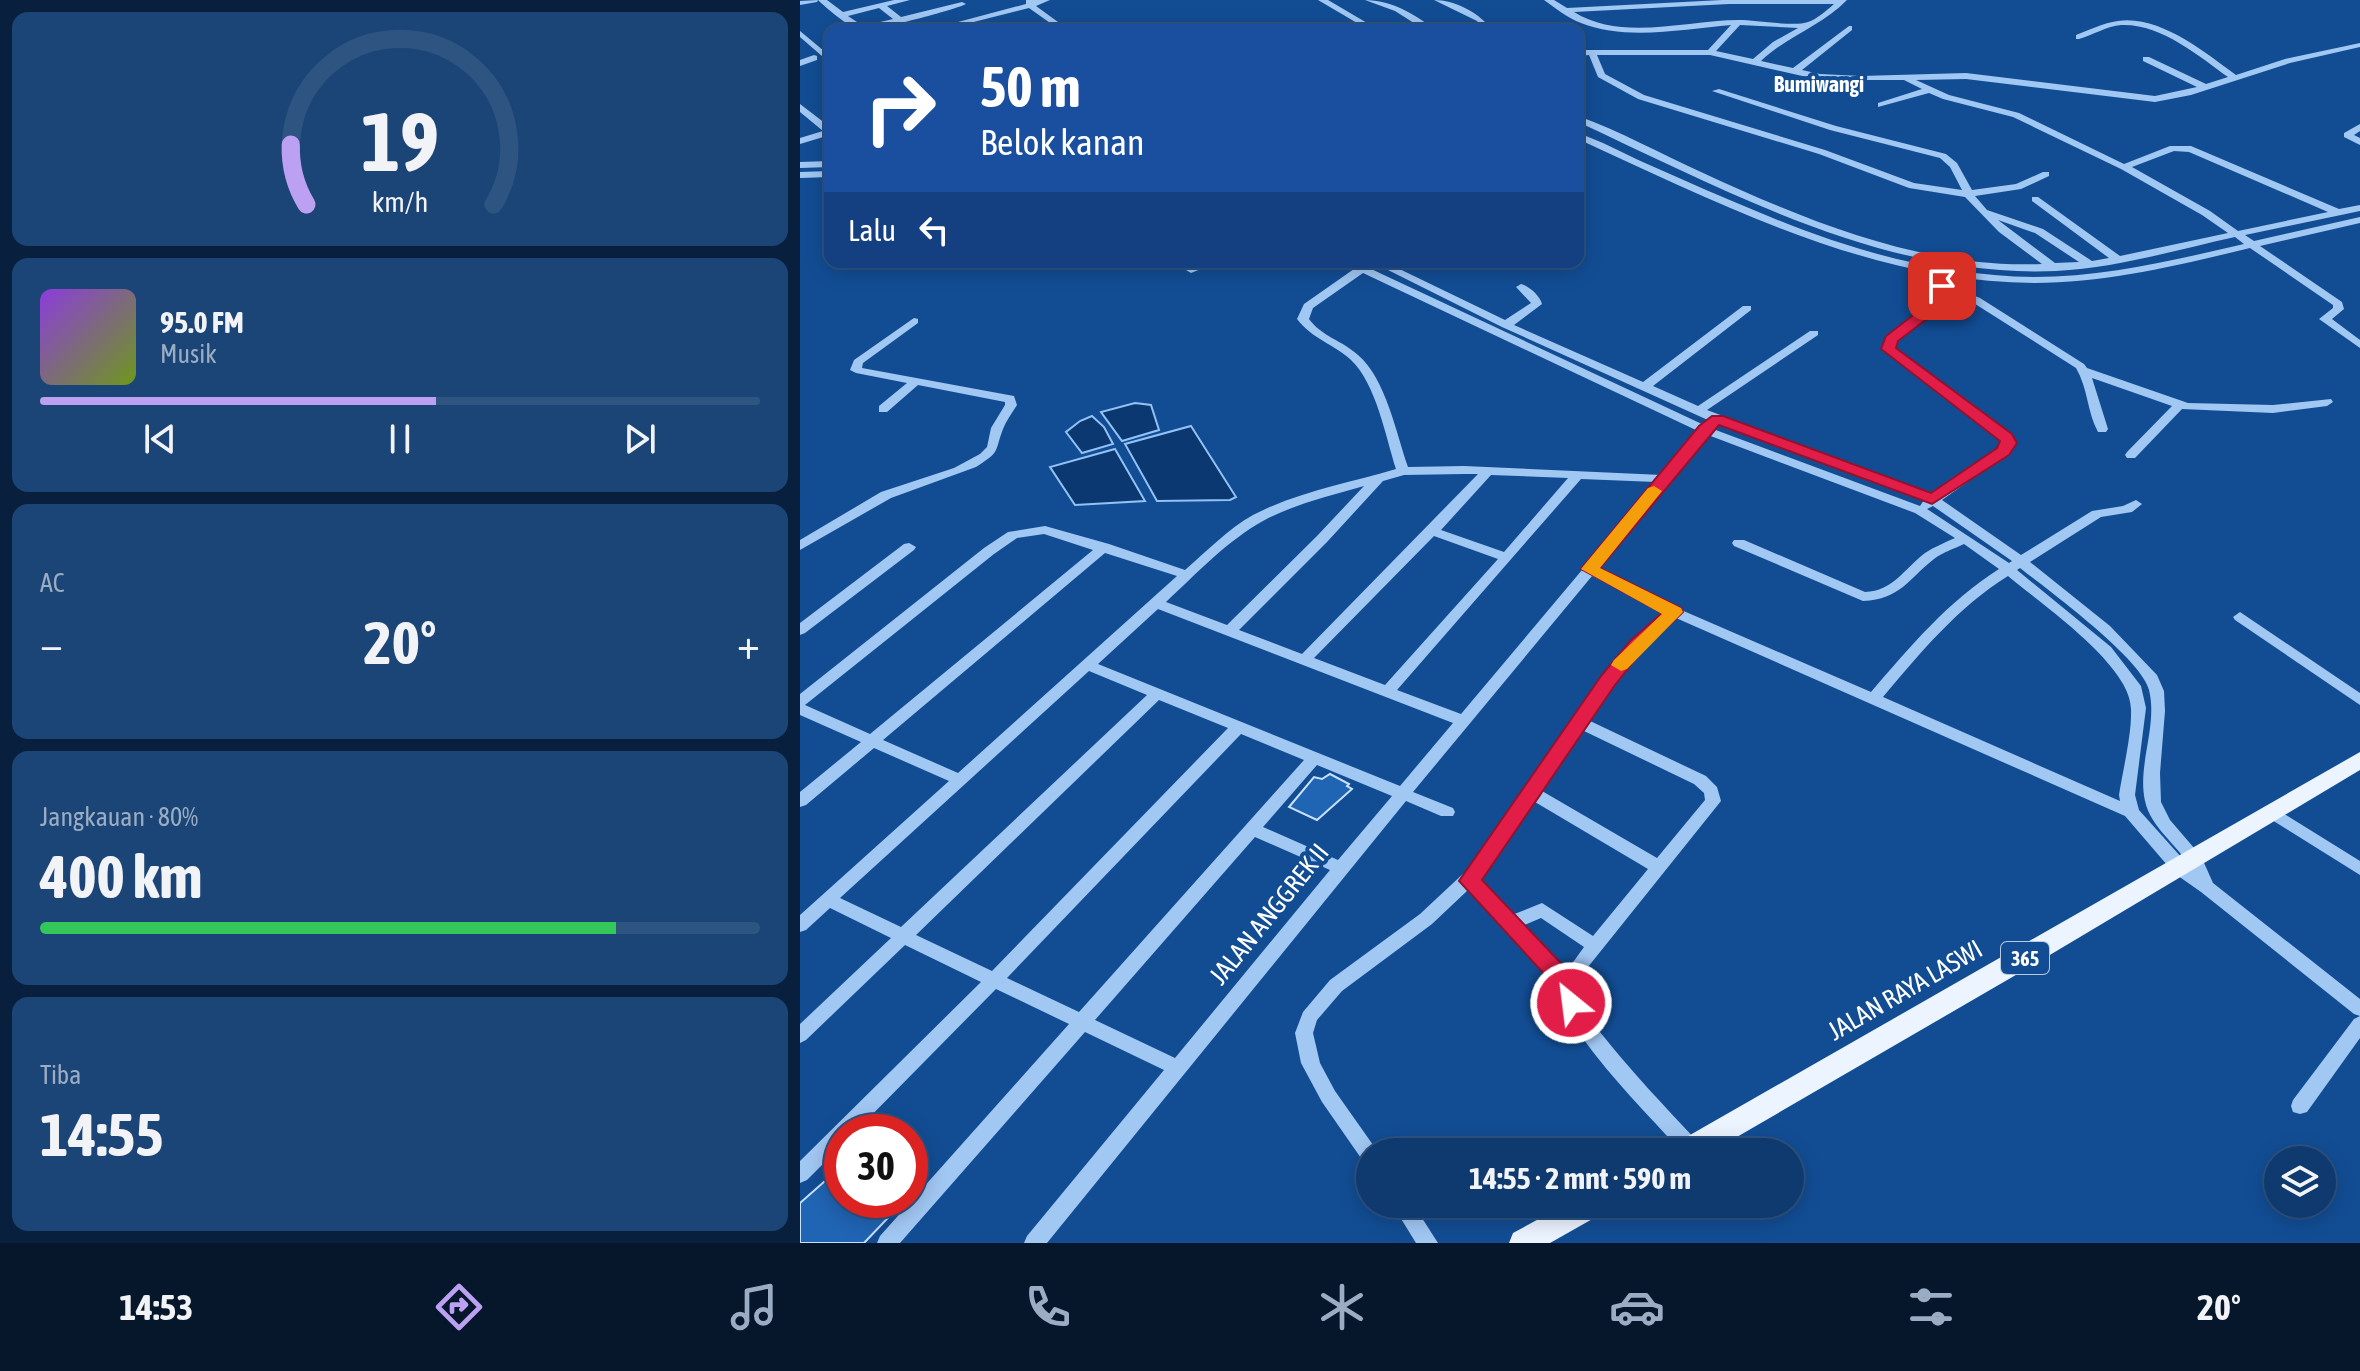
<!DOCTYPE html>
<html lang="id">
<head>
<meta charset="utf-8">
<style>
	body { margin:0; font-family:"Asap Condensed",sans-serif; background:#1c4577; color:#f1f3f6; height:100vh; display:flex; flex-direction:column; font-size:30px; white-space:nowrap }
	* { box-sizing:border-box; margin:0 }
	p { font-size:26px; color:#9badc3 }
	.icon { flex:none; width:44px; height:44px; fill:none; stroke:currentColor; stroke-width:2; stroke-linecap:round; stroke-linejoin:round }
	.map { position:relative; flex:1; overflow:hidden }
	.panel { display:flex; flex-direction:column; gap:12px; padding:12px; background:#08203d; width:800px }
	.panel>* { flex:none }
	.guide { position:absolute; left:24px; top:24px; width:760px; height:244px; border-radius:16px; box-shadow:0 4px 20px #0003,0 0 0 2px #2e5482; background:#1a4fa0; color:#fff; overflow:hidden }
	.buttons { position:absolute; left:1464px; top:1146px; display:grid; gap:16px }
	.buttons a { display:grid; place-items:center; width:72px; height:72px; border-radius:50%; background:#0e3a6f; box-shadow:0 4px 20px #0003,0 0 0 2px #2e5482; font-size:40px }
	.speed { position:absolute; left:24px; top:1114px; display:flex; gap:16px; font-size:40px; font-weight:700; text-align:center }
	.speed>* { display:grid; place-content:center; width:104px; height:104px; border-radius:50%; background:#0e3a6f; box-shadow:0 4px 20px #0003,0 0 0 2px #2e5482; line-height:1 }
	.speed .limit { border:12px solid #d22; background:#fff; color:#111 }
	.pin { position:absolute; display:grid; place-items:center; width:68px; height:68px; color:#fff; margin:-34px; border-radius:16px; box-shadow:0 4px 12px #0006 }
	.me { position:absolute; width:88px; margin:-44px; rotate:331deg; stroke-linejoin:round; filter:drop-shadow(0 0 6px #0008) }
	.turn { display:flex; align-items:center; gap:28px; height:168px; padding:0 24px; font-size:36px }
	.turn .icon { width:104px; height:104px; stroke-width:2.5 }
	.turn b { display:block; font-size:56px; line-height:68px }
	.then { display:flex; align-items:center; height:76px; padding:0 24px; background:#0003; gap:16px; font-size:30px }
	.big { font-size:60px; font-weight:700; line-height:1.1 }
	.panel .tile { flex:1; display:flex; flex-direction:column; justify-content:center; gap:12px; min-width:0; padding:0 28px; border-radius:16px; background:#1c4577 }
	.panel .dial { align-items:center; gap:0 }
	.dial svg { height:208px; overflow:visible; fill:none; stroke:#2e5482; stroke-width:7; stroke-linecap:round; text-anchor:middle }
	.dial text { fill:#f1f3f6; stroke:none }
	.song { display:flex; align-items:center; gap:24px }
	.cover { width:96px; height:96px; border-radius:12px; background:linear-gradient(135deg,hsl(270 70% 55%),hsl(80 70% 35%)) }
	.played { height:8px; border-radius:4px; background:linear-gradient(90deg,#bca0f2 55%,#2e5482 55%) }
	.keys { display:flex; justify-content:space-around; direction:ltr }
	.heat { display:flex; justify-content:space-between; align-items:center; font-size:44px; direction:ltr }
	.charge { height:12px; border-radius:6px; background:linear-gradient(90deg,#34c759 80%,#2e5482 0) }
	.trip { position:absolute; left:556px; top:1138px; width:448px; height:80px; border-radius:40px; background:#0e3a6f; box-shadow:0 4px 20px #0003,0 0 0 2px #2e5482; font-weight:700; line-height:80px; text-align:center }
	.tabs { display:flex; height:128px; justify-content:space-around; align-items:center; background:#06172c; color:#9badc3 }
	.tabs .icon { width:56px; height:56px }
	.tabs .selected { color:#bca0f2 }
	.tabs b { font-size:36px; color:#f1f3f6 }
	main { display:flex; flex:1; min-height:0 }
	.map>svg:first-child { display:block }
	.water { fill:#0b3870; stroke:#92c2f6; stroke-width:2 }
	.building { fill:#2064b4; stroke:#c8e1fd; stroke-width:2 }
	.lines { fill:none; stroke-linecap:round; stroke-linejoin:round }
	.minor { fill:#a1c7f3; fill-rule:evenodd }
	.major { fill:#ecf4ff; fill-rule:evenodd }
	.route { fill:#e11d48; stroke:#92132f; stroke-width:2 }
	.slow { fill:#f59e0b }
	.labels { text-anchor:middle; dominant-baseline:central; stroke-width:8; stroke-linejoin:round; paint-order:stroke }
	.shield { fill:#124d94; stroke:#b8cadf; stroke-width:2 }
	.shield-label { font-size:20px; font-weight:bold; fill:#fff }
	.far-quarter-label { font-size:22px; font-weight:bold; fill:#fff; stroke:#124d94 }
	.near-street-label { font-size:26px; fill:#fff; stroke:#124d94 }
</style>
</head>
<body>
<main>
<section class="panel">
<div class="tile dial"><svg viewBox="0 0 100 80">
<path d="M14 69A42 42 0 1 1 86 69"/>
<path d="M14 69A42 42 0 0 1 8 46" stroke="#bca0f2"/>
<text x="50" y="56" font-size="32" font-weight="700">19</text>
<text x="50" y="72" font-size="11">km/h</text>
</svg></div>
<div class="tile">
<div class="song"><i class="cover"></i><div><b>95.0 FM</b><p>Musik</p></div></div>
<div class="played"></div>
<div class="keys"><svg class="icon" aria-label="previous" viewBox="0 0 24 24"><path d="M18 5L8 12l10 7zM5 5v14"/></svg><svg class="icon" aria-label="pause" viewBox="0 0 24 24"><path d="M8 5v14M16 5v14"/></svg><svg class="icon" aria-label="next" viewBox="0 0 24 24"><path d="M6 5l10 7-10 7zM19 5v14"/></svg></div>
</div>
<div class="tile"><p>AC</p>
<div class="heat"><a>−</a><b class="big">20°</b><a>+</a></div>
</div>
<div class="tile"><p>Jangkauan · 80%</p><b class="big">400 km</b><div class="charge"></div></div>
<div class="tile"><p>Tiba</p><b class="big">14:55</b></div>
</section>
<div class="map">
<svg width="1560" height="1243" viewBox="0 0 1560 1243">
	<rect width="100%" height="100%" fill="#124d94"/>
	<g class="water">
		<polygon points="335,403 351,405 359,430 322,441 301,412"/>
		<polygon points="292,416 304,427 313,444 282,453 266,432 280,421"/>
		<polygon points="391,426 436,497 430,500 357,501 325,444"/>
		<polygon points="315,449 345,501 275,505 250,467"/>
	</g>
	<g class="building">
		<polygon points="530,774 549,784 547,786 552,789 517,820 489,807 514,777 522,779"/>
		<polygon points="42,1166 42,1200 105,1200 64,1243 0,1243 0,1203"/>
	</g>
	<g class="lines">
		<g class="minor">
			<polygon points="18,0 17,2 0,5 0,1"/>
			<path d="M18,0H27L43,12L94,0H110L87,6L101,17L162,2L166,4C155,10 67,33 58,30C49,27 25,7 18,0ZM79,8L93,19L63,26L48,16Z"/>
			<polygon points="226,0 250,0 236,6 269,30 260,30 229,8 142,30 128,30 226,4"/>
			<polygon points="518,0 528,0 579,30 569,30"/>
			<path d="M565,0C591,0 615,14 635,30H625L595,11Z"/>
			<path d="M634,0C655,0 680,13 692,30H684L677,21Z"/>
			<path d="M744,0H754L767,8L922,0H1047C1022,26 987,36 961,61L993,68L1049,26H1052V30L1002,70L1020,74L1061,76L1166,73L1355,96L1397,87L1343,61V57H1349L1406,84L1428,77C1399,56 1360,23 1321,25C1307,26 1293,35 1279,39H1276V35C1289,30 1303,23 1318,21C1360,15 1404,52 1436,75L1485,59L1560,43V47L1490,63L1391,95L1355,102L1166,79L1116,80L1149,95L1219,113L1324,164L1370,146H1391L1539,209L1560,205V211L1445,235L1454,241L1560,217V223L1460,246L1542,302L1544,309L1532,319L1560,340V348L1519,319L1533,308V305L1450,248C1380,265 1307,283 1234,283C1072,282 922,205 778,139V133C801,141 823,153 845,163C886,181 926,199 968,216C1052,251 1142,276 1234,277C1304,277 1375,260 1444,244L1435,237C1376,250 1316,268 1256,271C1085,278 929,192 778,122V116C820,131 861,154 901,172C1007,221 1123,269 1242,264L1199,232L1165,197L1109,188L1019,154L838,99L798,77L789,55L778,56V50H908L931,25C884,29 826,41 781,23C768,18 755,8 744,0ZM929,4H1034C1026,11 1017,19 1008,22C995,27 955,20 939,20C886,20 822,42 774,12ZM940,25L998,28L973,42L953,59L916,51ZM797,55H910L1020,80H1104L1122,89L1078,103V107L1129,93L1143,99L1213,117L1321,169L1402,215L1428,233L1320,256L1238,197H1232V201L1309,258L1292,261L1243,229L1187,210L1175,196L1221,189L1249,176V172H1243L1216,184L1172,190L1157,163L1146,154L1036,126L919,89L912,91L1030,130L1140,158L1150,167L1162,190L1114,183L1025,150L844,95L805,74ZM1374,151L1389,152L1528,212L1438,231L1410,211L1332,167ZM1198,220L1235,233L1279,262L1255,263Z"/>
			<polygon points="0,31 30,56 30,63 0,37"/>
			<polygon points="14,55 17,56 17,60 0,66 0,60"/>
			<polygon points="0,104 30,127 30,135 0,144 0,138 23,131 0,112"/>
			<polygon points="1560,124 1560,131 1554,135 1560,138 1560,145 1544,137 1544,133"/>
			<polygon points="30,161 30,167 0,168 0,162"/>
			<polygon points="30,171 30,177 0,178 0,172"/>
			<polygon points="403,262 418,262 391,273 386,270"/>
			<path d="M543,262L571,263L572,265L569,268L904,425L910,421L702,327L572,262H585L705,320L731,303L716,287L721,284C729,286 740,296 742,304L714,325L843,382L943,306H951V310L853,386L898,406L1010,331H1018V335L907,410L1132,495L1199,448L1202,443L1083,349C1088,328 1111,324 1124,308C1131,299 1134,282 1144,276L1149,279L1148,285L1180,298L1284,364L1287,368L1388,403L1473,405L1531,399L1533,402L1527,406L1473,413L1382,409L1335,458H1327L1325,455L1327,452L1372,406L1292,378L1308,429L1306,432H1298C1287,412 1288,388 1276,368L1172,302L1145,291L1131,314L1096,340L1095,348L1201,428L1215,443L1207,454L1142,500L1221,555L1292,511L1323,506L1336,500L1342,504L1332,512L1301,517L1230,562L1310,626L1357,675L1364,691L1365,711L1360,773L1361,802L1370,820L1401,856L1413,883L1560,999V1038L1507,1112L1500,1114L1493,1112L1491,1106L1493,1100L1554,1019L1560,1016L1554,1014L1401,892L1374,873L1325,816L876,618L842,649L788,720L906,776L917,787L921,801L788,967C782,975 775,984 778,995C781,1008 792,1021 800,1032C831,1071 865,1107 899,1143L902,1149L900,1152H882C853,1119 761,1030 760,988L668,890L632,924L542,991L517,1020L513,1033L520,1063L535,1091L578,1152H570V1164L563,1161L522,1102L501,1063L495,1033L503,1012L530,980L620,914L666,871L704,822L774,718L832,643L865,613L792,576L613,792L653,808L655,812L653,816H641L606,801L247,1243H224L227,1236L364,1070L285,1032L100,1243H77L80,1236L269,1024L196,989L55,1132H42V1145L7,1180L0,1183V1161L181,982L105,945L6,1040L0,1043V1024L91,938L30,908L6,930L0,932V915L149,781L74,748L6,805L0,807V792L61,742L0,715V694L184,548L208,532L245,526L309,544L385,570C407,551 428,529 453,515C497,492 549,483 596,469C586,438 576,383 551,360C534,344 512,339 497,319L504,304L554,269ZM563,273L898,431L862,475L664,466L608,467C596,433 586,379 558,355C543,341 521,336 509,319L513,308ZM916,423L1124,500L1120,506L913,429ZM908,435L1115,513L1155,538C1144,543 1134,547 1125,553C1104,569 1093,591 1065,592L944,540H934L932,543L934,546L1063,601C1101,599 1107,580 1134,559C1143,552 1154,549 1164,544L1199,569C1148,601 1110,647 1071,692L879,609L798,568ZM664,474H678L502,654L439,630L527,542L583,481L604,475ZM691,475L768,478L704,552L641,530ZM781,479L856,482L661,714L597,690ZM564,486L517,536L427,625L366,602C395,575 428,540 463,521C494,504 530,496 564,486ZM1133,506L1212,561L1209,563L1127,509ZM244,534L293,550L70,734L5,705L194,554L217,538ZM634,536L698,559L585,685L514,658ZM305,553L377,576L158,773L83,740ZM1220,568C1248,590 1342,659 1349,690C1358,726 1337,765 1345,801C1351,828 1377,844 1390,867L1339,810L1335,795L1346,708L1341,686L1311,647L1217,570ZM1208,576C1241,604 1331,665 1331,709C1332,734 1323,769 1319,795L1320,801L1083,697C1120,653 1158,607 1208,576ZM358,609L653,723L600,786L298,664ZM289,671L347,695L101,927L40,898ZM359,700L428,728L192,971L116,935ZM782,730L894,784L904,793L905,800L857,858L742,791ZM441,734L504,760L279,1012L207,978ZM517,765L592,796L538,860L463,827ZM735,802L848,869L793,936L742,903L712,915L678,880ZM455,837L530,870L375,1058L295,1020ZM741,918L784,947L766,972L722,926Z"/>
			<path d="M114,318L118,319V323L63,363L62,368L214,396L217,405C212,413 206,421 203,429C194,453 201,451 176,467L91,498L0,550V540L81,492L154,468L180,454L187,447L191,428L205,405V402L118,385L87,412H79V406L107,383L56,373L50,370L54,360Z"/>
			<polygon points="109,543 116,547 114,550 5,633 0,635 0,623 104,544"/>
			<polygon points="1440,612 1560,693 1560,705 1435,620 1433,617"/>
			<polygon points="1470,805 1560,861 1560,875 1464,815 1462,811 1464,807"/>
			<polygon points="592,1204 613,1204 638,1243 616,1243"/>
		</g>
		<g class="major">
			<polygon points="1560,752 1560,770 1233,965 911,1152 872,1152 876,1143"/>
			<polygon points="766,1204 807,1204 803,1213 750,1243 709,1243 713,1233"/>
		</g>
	</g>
	<polygon class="route" points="1142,282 1149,286 1132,315 1098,341 1096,348 1212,434 1217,443 1209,455 1132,504 919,425 800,568 881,608 883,612 843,650 815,685 682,880 776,979 783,1003 779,1009 771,1012 763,1009 758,989 659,881 801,676 830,641 862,613 781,569 899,426 912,416 923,416 1131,493 1197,448 1200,441 1081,349 1086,336 1121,309 1137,283"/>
	<polygon class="slow" points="854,486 862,491 800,568 881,608 883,612 827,669 821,671 811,665 814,660 862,614 781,569 848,488"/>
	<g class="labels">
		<rect class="shield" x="1201" y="942" width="48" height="32" rx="6"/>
		<g class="shield-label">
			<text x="1225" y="958">365</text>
		</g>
		<g class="far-quarter-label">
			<text x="1019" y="84">Bumiwangi</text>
		</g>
		<g class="near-street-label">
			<text transform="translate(469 914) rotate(-51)">JALAN ANGGREK II</text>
			<text transform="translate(1105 990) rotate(-30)">JALAN RAYA LASWI</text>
		</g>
	</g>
</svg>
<div class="buttons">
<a><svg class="icon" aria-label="layers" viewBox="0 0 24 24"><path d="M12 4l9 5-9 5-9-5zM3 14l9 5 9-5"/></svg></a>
</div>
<div class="speed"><div class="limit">30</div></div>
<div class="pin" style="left:1142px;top:286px;background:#d93025"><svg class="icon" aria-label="arrive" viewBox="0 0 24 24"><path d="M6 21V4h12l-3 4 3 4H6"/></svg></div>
<svg class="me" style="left:771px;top:1003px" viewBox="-20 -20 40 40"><circle r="17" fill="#e11d48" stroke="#fff" stroke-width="3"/><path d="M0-11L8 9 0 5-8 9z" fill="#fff"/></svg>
<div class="trip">14:55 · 2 mnt · 590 m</div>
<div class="guide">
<div class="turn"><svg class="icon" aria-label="right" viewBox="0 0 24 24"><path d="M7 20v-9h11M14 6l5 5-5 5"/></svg><div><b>50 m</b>Belok kanan</div></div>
<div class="then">Lalu<svg class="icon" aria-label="left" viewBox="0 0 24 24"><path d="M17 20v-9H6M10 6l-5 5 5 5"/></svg></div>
</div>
</div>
</main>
<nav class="tabs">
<b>14:53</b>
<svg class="icon selected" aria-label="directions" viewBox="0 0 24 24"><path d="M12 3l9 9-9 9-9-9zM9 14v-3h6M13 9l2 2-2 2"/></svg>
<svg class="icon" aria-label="music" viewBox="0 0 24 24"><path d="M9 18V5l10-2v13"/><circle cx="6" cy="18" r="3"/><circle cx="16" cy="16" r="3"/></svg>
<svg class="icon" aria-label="phone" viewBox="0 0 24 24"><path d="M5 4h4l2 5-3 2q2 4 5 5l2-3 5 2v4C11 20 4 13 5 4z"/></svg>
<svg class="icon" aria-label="climate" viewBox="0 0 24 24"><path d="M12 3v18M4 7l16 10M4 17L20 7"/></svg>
<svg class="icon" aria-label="car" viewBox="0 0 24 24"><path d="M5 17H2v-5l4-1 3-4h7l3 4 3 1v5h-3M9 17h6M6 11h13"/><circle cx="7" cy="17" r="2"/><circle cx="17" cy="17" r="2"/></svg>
<svg class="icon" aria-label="filters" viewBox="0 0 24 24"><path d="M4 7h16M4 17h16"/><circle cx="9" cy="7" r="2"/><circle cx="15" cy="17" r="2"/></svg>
<b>20°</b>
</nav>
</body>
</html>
